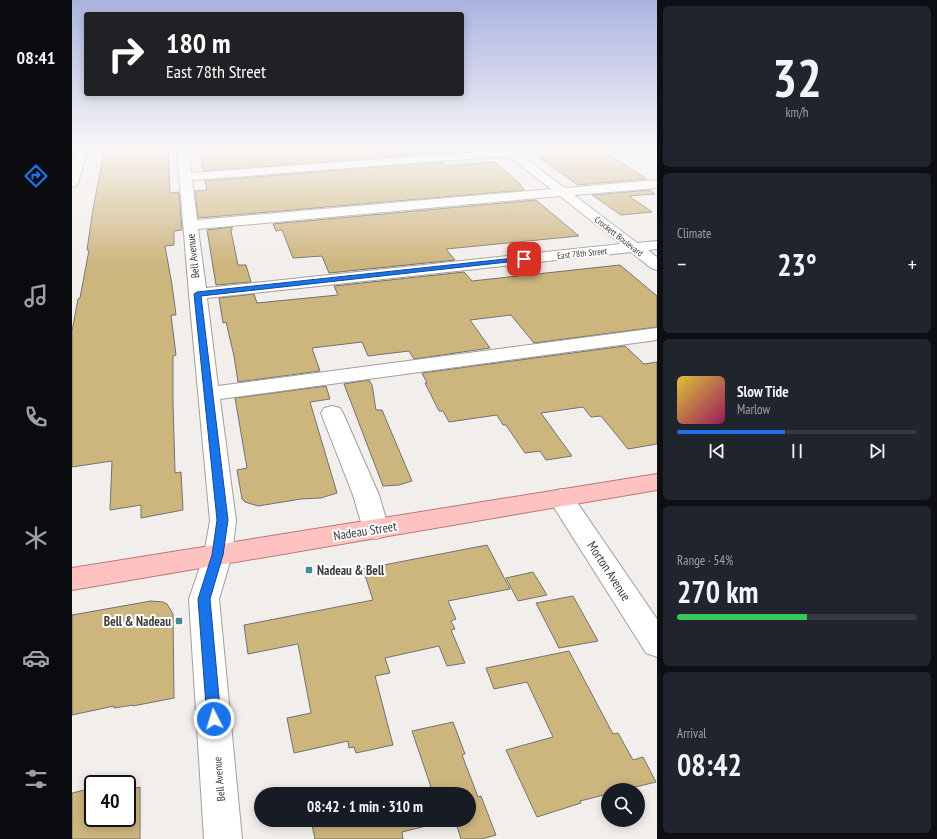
<!DOCTYPE html>
<html lang="en">
<head>
<meta charset="utf-8">
<style>
	body { margin:0; font-family:"PT Sans Narrow",sans-serif; background:#20242c; color:#f1f3f6; height:100vh; display:flex; flex-direction:column; font-size:15px; white-space:nowrap }
	* { box-sizing:border-box; margin:0 }
	p { font-size:13px; color:#9ea1a6 }
	.icon { flex:none; width:22px; height:22px; fill:none; stroke:currentColor; stroke-width:2; stroke-linecap:round; stroke-linejoin:round }
	.map { position:relative; flex:1; overflow:hidden }
	.drawer { display:flex; flex-direction:column; gap:6px; padding:6px; background:#0d0f14; width:280px }
	.drawer>* { flex:none }
	.hud { position:absolute; left:12px; top:12px; width:380px; height:84px; border-radius:4px; box-shadow:0 2px 10px #0003; background:#202124; color:#fff; overflow:hidden }
	.fabs { position:absolute; left:529px; top:783px; display:grid; gap:8px }
	.fabs a { display:grid; place-items:center; width:44px; height:44px; border-radius:50%; background:#171b24; box-shadow:0 2px 10px #0003; font-size:20px }
	.speed { position:absolute; left:12px; top:775px; display:flex; gap:8px; font-size:20px; font-weight:700; text-align:center }
	.speed>* { display:grid; place-content:center; width:52px; height:52px; border-radius:50%; background:#171b24; box-shadow:0 2px 10px #0003; line-height:1 }
	.speed .limit { border:2px solid #111; border-radius:6px; background:#fff; color:#111 }
	.pin { position:absolute; display:grid; place-items:center; width:34px; height:34px; color:#fff; margin:-17px; border-radius:8px; box-shadow:0 2px 6px #0006 }
	.me { position:absolute; width:44px; margin:-22px; rotate:355deg; stroke-linejoin:round; filter:drop-shadow(0 0 3px #0008) }
	.turn { display:flex; align-items:center; gap:14px; height:84px; padding:0 16px; font-size:18px }
	.turn .icon { width:52px; height:52px; stroke-width:2.5 }
	.turn b { display:block; font-size:28px; line-height:34px }
	.big { font-size:30px; font-weight:600; line-height:1.1 }
	.drawer .card { flex:1; display:flex; flex-direction:column; justify-content:center; gap:6px; min-width:0; padding:0 14px; border-radius:6px; background:#20242c }
	.drawer .dial { align-items:center; gap:0 }
	.dial b { font-size:52px; line-height:1 }
	.song { display:flex; align-items:center; gap:12px }
	.cover { width:48px; height:48px; border-radius:6px; background:linear-gradient(135deg,hsl(50 70% 55%),hsl(330 70% 35%)) }
	.played { height:4px; border-radius:2px; background:linear-gradient(90deg,#1a73e8 45%,#363941 45%) }
	.keys { display:flex; justify-content:space-around; direction:ltr }
	.heat { display:flex; justify-content:space-between; align-items:center; font-size:22px; direction:ltr }
	.charge { height:6px; border-radius:3px; background:linear-gradient(90deg,#34c759 54%,#363941 0) }
	.trip { position:absolute; left:182px; top:787px; width:222px; height:40px; border-radius:20px; background:#171b24; box-shadow:0 2px 10px #0003; font-weight:600; line-height:40px; text-align:center }
	main { display:flex; flex:1; min-height:0 }
	.tab-bar { display:flex; flex-direction:column; width:72px; justify-content:space-around; align-items:center; background:#090b0e; color:#9ea1a6 }
	.tab-bar .icon { width:28px; height:28px }
	.tab-bar .on { color:#1a73e8 }
	.tab-bar b { font-size:18px; color:#f1f3f6 }
	.map>svg:first-child { display:block }
	.building { fill:#cdb57e; stroke:#74726f }
	.lines { fill:none; stroke-linecap:round; stroke-linejoin:round }
	.minor-casing { stroke:#a29e9c; stroke-width:2 }
	.major-casing { stroke:#b97977; stroke-width:2 }
	.minor { fill:#fff; fill-rule:evenodd }
	.major { fill:#fec2c1; fill-rule:evenodd }
	.route { fill:#1a73e8; stroke:#114b97 }
	.poi-dot { fill:#468899; stroke:#fff; stroke-width:1.5 }
	.labels { text-anchor:middle; dominant-baseline:central; stroke-width:4; stroke-linejoin:round; paint-order:stroke }
	.far-street-label { font-size:9px; fill:#3c3b3a; stroke:#fff }
	.street-label { font-size:11px; fill:#3c3b3a; stroke:#fff }
	.near-street-label { font-size:13px; fill:#3c3b3a; stroke:#fff }
	.near-poi-label { font-size:13px; font-weight:bold; fill:#3c3b3a; stroke:#fff; text-anchor:start }
</style>
</head>
<body>
<main>
<nav class="tab-bar">
<b>08:41</b>
<svg class="icon on" aria-label="directions" viewBox="0 0 24 24"><path d="M12 3l9 9-9 9-9-9zM9 14v-3h6M13 9l2 2-2 2"/></svg>
<svg class="icon" aria-label="music" viewBox="0 0 24 24"><path d="M9 18V5l10-2v13"/><circle cx="6" cy="18" r="3"/><circle cx="16" cy="16" r="3"/></svg>
<svg class="icon" aria-label="phone" viewBox="0 0 24 24"><path d="M5 4h4l2 5-3 2q2 4 5 5l2-3 5 2v4C11 20 4 13 5 4z"/></svg>
<svg class="icon" aria-label="climate" viewBox="0 0 24 24"><path d="M12 3v18M4 7l16 10M4 17L20 7"/></svg>
<svg class="icon" aria-label="car" viewBox="0 0 24 24"><path d="M5 17H2v-5l4-1 3-4h7l3 4 3 1v5h-3M9 17h6M6 11h13"/><circle cx="7" cy="17" r="2"/><circle cx="17" cy="17" r="2"/></svg>
<svg class="icon" aria-label="filters" viewBox="0 0 24 24"><path d="M4 7h16M4 17h16"/><circle cx="9" cy="7" r="2"/><circle cx="15" cy="17" r="2"/></svg>
</nav>
<div class="map">
<svg width="585" height="839" viewBox="0 0 585 839">
	<rect width="100%" height="100%" fill="#f2eeeb"/>
	<g class="building">
		<polygon points="56,148 96,148 98,193 107,192 110,230 102,231 102,245 93,246 100,285 104,315 99,315 104,355 101,356 101,403 103,473 109,472 111,510 69,518 69,505 38,510 40,461 0,467 0,331 6,299 8,298 17,250 15,250 21,209 32,152 36,151 36,150"/>
		<polygon points="128,148 357,148 362,154 131,171"/>
		<polygon points="509,153 534,153 575,179 506,185 467,157 471,157 468,156"/>
		<polygon points="370,162 374,166 423,162 449,185 447,185 453,190 126,218 123,191 135,190 133,181"/>
		<polygon points="577,190 583,194 557,196 580,212 549,215 520,195"/>
		<polygon points="464,200 507,236 374,249 383,260 257,273 250,256 221,258 210,230 204,231 201,224"/>
		<polygon points="160,227 160,230 159,231 166,265 174,265 179,282 144,285 135,230"/>
		<polygon points="548,265 585,296 585,327 462,343 439,315 398,320 418,348 342,359 337,351 296,356 290,342 240,348 248,371 166,382 162,356 154,322 151,323 147,298 182,294 185,303 266,295 262,286 392,272 400,281"/>
		<polygon points="553,346 572,364 585,362 585,444 556,449 529,416 519,417 511,407 469,413 500,456 474,460 468,451 453,453 434,425 431,425 425,415 377,422 371,411 367,411 353,383 355,383 350,373"/>
		<polygon points="297,380 300,385 304,410 310,410 340,481 327,485 311,486 272,384"/>
		<polygon points="254,386 258,399 238,402 265,493 249,498 229,499 186,506 173,502 170,499 165,470 175,468 163,398"/>
		<polygon points="415,545 438,589 376,601 384,619 379,621 383,629 379,630 393,663 375,666 367,646 313,658 318,673 303,676 321,745 284,753 282,747 277,748 276,741 222,753 215,718 239,713 226,644 176,654 172,625 301,600 291,569"/>
		<polygon points="461,572 475,595 446,601 434,578"/>
		<polygon points="501,596 526,641 487,648 464,603"/>
		<polygon points="79,601 91,602 95,604 101,614 102,698 61,706 61,705 42,708 42,706 0,715 0,615"/>
		<polygon points="497,651 541,734 546,733 561,760 571,757 584,782 551,790 536,790 536,794 508,801 509,803 465,817 434,750 481,737 455,682 422,689 414,668"/>
		<polygon points="381,722 393,754 390,755 406,797 409,796 424,835 410,839 389,839 383,820 397,820 397,794 327,794 359,787 340,731"/>
		<polygon points="43,777 43,782 60,779 60,789 68,787 68,839 0,839 0,793 21,788 21,818 55,818 55,784 25,784 25,781"/>
		<polygon points="239,820 378,820 330,832 331,839 243,839"/>
	</g>
	<g class="lines">
		<g class="minor-casing">
			<g id="minor">
				<polygon points="5,149 16,149 6,183 4,186 0,187 0,163"/>
				<path d="M105,149H116L119,173L429,150V149H494L493,151L489,152L449,155L493,188L585,180V188L502,195L565,243L585,241V249L576,250L585,257V270L579,268L559,252L135,298L146,386L585,328V340L148,399L164,521L160,555L147,599L170,839H132L117,599L132,555L138,521L117,294ZM436,156L479,189L125,220L120,180ZM488,196L549,244L134,288L126,229Z"/>
				<polygon points="260,406 268,408 271,413 307,495 317,529 313,536 304,539 295,536 291,529 281,495 249,413 252,408"/>
				<polygon points="489,489 498,492 585,619 585,657 574,653 476,498 480,492"/>
			</g>
		</g>
		<g class="major-casing">
			<polygon id="major" points="585,474 585,490 0,590 0,568"/>
		</g>
		<use href="#minor" class="minor"/>
		<use href="#major" class="major"/>
	</g>
	<linearGradient id="sky" x2="0" y2="1"><stop stop-color="#abb4df"/><stop offset="0.56" stop-color="#f9f7f6"/><stop offset="1" stop-color="#f9f7f6" stop-opacity="0"/></linearGradient>
	<rect width="585" height="266" fill="url(#sky)"/>
	<polygon class="route" points="452,257 455,259 454,260 129,296 156,520 151,555 138,599 149,719 147,723 142,725 137,723 135,719 126,599 140,555 145,520 122,294 125,292"/>
	<g class="poi-dot">
		<rect x="233" y="566" width="8" height="8" rx="2"/>
		<rect x="103" y="617" width="8" height="8" rx="2"/>
	</g>
	<g class="labels">
		<g class="far-street-label">
			<text transform="translate(547 236) rotate(38)">Crockett Boulevard</text>
			<text transform="translate(510 253) rotate(-6)">East 78th Street</text>
		</g>
		<g class="street-label">
			<text transform="translate(121 256) rotate(-96)">Bell Avenue</text>
			<text transform="translate(147 779) rotate(-95)">Bell Avenue</text>
		</g>
		<g class="near-street-label">
			<text transform="translate(293 531) rotate(-9)">Nadeau Street</text>
			<text transform="translate(537 571) rotate(57)">Morton Avenue</text>
		</g>
		<g class="near-poi-label">
			<text x="245" y="570">Nadeau &amp; Bell</text>
			<text x="99" y="621" text-anchor="end">Bell &amp; Nadeau</text>
		</g>
	</g>
</svg>
<div class="fabs">
<a><svg class="icon" aria-label="search" viewBox="0 0 24 24"><circle cx="10" cy="10" r="6"/><path d="M15 15l6 6"/></svg></a>
</div>
<div class="speed"><div class="limit">40</div></div>
<div class="pin" style="left:452px;top:259px;background:#d93025"><svg class="icon" aria-label="arrive" viewBox="0 0 24 24"><path d="M6 21V4h12l-3 4 3 4H6"/></svg></div>
<svg class="me" style="left:142px;top:719px" viewBox="-20 -20 40 40"><circle r="17" fill="#1a73e8" stroke="#fff" stroke-width="3"/><path d="M0-11L8 9 0 5-8 9z" fill="#fff"/></svg>
<div class="trip">08:42 · 1 min · 310 m</div>
<div class="hud">
<div class="turn"><svg class="icon" aria-label="right" viewBox="0 0 24 24"><path d="M7 20v-9h11M14 6l5 5-5 5"/></svg><div><b>180 m</b>East 78th Street</div></div>
</div>
</div>
<section class="drawer">
<div class="card dial"><b>32</b><p>km/h</p></div>
<div class="card"><p>Climate</p>
<div class="heat"><a>−</a><b class="big">23°</b><a>+</a></div>
</div>
<div class="card">
<div class="song"><i class="cover"></i><div><b>Slow Tide</b><p>Marlow</p></div></div>
<div class="played"></div>
<div class="keys"><svg class="icon" aria-label="previous" viewBox="0 0 24 24"><path d="M18 5L8 12l10 7zM5 5v14"/></svg><svg class="icon" aria-label="pause" viewBox="0 0 24 24"><path d="M8 5v14M16 5v14"/></svg><svg class="icon" aria-label="next" viewBox="0 0 24 24"><path d="M6 5l10 7-10 7zM19 5v14"/></svg></div>
</div>
<div class="card"><p>Range · 54%</p><b class="big">270 km</b><div class="charge"></div></div>
<div class="card"><p>Arrival</p><b class="big">08:42</b></div>
</section>
</main>
</body>
</html>
